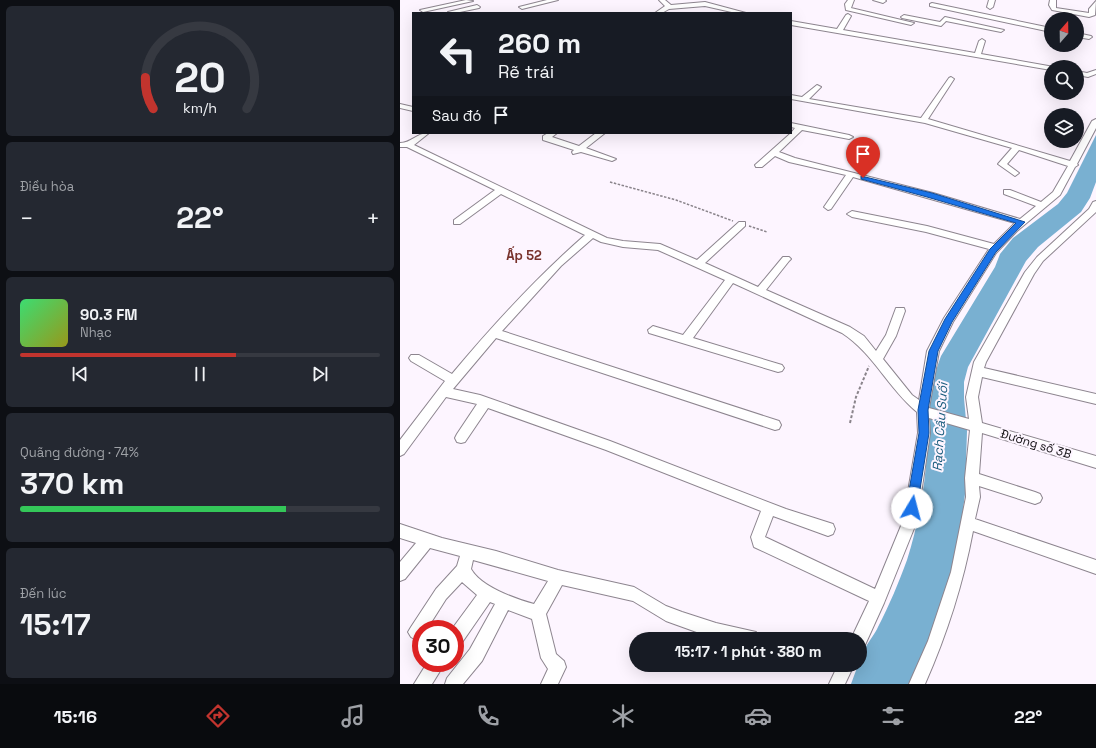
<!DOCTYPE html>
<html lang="vi">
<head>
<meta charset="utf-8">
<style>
	body { margin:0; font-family:"Space Grotesk",sans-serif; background:#242831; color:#f1f3f6; height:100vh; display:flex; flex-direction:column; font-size:15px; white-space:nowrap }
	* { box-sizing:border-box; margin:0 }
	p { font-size:13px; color:#9ea1a6 }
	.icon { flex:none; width:22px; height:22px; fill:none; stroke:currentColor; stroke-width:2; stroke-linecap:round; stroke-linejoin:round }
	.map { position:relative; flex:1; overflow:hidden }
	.details { display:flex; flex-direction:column; gap:6px; padding:6px; background:#0d0f14; width:400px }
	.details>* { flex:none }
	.guide { position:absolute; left:12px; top:12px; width:380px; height:122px; border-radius:0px; box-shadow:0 4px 16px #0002; background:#171b24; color:#f1f3f6; overflow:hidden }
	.needle { width:26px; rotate:20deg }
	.tools { position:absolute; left:644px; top:12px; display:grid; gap:8px }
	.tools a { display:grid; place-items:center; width:40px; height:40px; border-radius:50%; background:#171b24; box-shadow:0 4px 16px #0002; font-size:20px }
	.speed { position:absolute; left:12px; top:620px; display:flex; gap:8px; font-size:20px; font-weight:700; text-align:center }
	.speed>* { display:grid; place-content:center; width:52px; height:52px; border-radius:50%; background:#171b24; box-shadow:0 4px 16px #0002; line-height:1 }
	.speed .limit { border:6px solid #d22; background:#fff; color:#111 }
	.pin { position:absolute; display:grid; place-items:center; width:34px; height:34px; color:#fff; margin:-41px -17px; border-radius:50% 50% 50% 0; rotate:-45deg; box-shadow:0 0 4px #0007 }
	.pin .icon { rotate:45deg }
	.me { position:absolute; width:44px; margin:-22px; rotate:8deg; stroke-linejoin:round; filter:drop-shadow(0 0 3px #0008) }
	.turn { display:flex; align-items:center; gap:14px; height:84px; padding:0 20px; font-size:18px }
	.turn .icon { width:52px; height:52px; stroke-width:2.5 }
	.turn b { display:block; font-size:28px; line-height:34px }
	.then { display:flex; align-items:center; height:38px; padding:0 20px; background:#0003; gap:8px; font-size:15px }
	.big { font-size:30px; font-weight:600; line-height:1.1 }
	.details .card { flex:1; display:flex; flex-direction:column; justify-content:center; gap:6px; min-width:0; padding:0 14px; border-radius:6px; background:#242831 }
	.details .dial { align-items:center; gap:0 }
	.dial svg { height:104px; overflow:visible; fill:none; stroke:#363941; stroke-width:7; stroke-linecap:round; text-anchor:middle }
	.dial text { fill:#f1f3f6; stroke:none }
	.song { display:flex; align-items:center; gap:12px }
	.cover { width:48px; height:48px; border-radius:6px; background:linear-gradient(135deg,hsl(140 70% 55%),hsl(60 70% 35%)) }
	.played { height:4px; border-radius:2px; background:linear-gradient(90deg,#c2342e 60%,#363941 60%) }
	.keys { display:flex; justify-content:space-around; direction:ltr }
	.heat { display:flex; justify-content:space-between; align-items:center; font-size:22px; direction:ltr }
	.charge { height:6px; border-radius:3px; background:linear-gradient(90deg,#34c759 74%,#363941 0) }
	.trip { position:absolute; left:229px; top:632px; width:238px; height:40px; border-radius:20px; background:#171b24; box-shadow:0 4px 16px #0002; font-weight:600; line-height:40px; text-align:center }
	.tab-bar { display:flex; height:64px; justify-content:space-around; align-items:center; background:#090b0e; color:#9ea1a6 }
	.tab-bar .icon { width:28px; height:28px }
	.tab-bar .current { color:#c2342e }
	.tab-bar b { font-size:18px; color:#f1f3f6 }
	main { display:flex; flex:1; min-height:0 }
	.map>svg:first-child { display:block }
	.water { fill:#79b0d1 }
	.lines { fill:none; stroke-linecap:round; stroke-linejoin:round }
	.minor-casing { stroke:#8d858f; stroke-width:2 }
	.path-far1 { stroke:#8a848b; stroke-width:1.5; stroke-dasharray:2.5 1.5; stroke-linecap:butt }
	.path { stroke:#8a848b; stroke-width:2; stroke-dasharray:3 2; stroke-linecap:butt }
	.minor { fill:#fff; fill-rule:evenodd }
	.route { fill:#1a73e8; stroke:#114b97 }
	.labels { text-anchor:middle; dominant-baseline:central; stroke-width:4; stroke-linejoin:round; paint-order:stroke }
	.street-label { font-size:12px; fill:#0f0c10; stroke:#fdf5ff }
	.neighbourhood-label { font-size:13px; font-weight:bold; fill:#78322c; stroke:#fdf5ff }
	.water-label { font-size:13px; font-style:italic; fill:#1b5d7e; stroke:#fdf5ff }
</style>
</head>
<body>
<main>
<section class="details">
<div class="card dial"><svg viewBox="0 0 100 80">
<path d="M14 69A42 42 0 1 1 86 69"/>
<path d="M14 69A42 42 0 0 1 8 45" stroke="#c2342e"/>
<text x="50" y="56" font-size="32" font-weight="700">20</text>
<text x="50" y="72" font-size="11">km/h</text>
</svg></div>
<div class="card"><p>Điều hòa</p>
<div class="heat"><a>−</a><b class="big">22°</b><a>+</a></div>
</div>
<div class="card">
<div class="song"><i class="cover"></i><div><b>90.3 FM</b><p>Nhạc</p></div></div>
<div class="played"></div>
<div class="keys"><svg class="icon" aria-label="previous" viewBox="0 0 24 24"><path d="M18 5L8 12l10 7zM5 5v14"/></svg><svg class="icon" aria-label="pause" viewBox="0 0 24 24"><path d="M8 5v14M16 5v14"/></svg><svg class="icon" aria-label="next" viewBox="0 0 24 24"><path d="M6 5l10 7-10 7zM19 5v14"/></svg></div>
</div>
<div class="card"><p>Quãng đường · 74%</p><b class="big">370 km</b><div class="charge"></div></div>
<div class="card"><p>Đến lúc</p><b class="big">15:17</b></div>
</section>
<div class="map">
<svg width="696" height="684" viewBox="0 0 696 684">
	<rect width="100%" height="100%" fill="#fdf5ff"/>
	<path class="water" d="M696,135V182L690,198L681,212L638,247L626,261L568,367L564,382V398L567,431L565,494L560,534L541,612L512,684H451L458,665H460C460,650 472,640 478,627C489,606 499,582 507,560C518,525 525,488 527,452C529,417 528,390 541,356L595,267L600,254L613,238L658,204L667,193Z"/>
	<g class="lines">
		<g class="minor-casing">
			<g id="minor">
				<polygon points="66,0 73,1 23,12 20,10"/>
				<polygon points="147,0 158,0 122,9 119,7"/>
				<polygon points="259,0 265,0 271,5 305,2 346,13 336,13 305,6 269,9 262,13 255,13 265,6"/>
				<polygon points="448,0 454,0 451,8 514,23 511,25 446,10 445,4"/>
				<polygon points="473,0 485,0 486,1 483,3"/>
				<polygon points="589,0 595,0 593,7 590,9 587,7"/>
				<polygon points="650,0 656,0 656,8 689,13 689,9 696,1 695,15 689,17 652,10 649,5"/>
				<polygon points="532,3 651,28 651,32 530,6 530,4"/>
				<polygon points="77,5 80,7 79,8 55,13 48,12"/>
				<polygon points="448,14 451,16 443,30 575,53 579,41 582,39 585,41 581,54 654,67 651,67 651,70 391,25 391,21 437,29 446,15"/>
				<polygon points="504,15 540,22 545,17 604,30 601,32 546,21 541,26 502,18 501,17"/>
				<polygon points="677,33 691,36 692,37 689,39 677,37"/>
				<polygon points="696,70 696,74 688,77 677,75 677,71 687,73"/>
				<path d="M551,77L554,79L528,119L670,161L692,121L696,119V128L677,164L678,165L675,167L660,195L617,231L596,253L553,322L539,351L529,408L569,419L566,397L574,362L625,272L637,257L689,209L693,202L696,201V212L643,261L634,274L586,362L584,368L696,394V404L582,377L578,397L582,423L696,456V468L582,433L579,474L635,492L640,494L642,498L640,502L635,504L579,486L580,497L575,519L696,560V574L573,531C563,584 547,634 525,684H509L528,641L551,572L566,497L565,478L570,430L529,418L530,433L517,521L484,603L465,645L460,646V639H451L469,601L354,547L351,537L361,511L206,450L88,408L65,442L61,443L57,442L55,438L57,434L77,404L46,397L4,454L0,456V440L45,381L11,361L9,358L11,355H19L52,374C93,325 137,277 185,235L101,194L60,224H54V220L95,190L7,147H0V143C12,143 16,133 29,133L14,145L207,238L223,241L260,244L297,260L339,222H345V226L305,263L358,287L383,257H389L391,259L389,261L366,290L450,327L464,336L476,351L486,335L496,308H504L505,311L496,336L483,359L512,395L519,400L527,351L544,318L589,249L526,232L452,217L447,214L452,211L527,226L594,244L615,223L453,177L431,209L428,210L424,207L446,175L389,162L375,156L362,167H356L355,165L391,133L395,128L391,127V123L449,135L453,137L449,139L402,130L379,152L395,158L533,193L620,219L636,206L604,194V190H610L641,202L653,192L668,166L619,150L607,164L619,173L615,176L598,164L612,148L525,123L391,99V95L402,97L417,85L421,87L409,99L521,118L549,78ZM193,238L201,242L223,247L258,250L325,280L283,335L253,326L248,330L249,333L378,372L382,371L384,368L382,365L293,338L333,283L442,333C473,353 489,389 517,412L518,433L503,521L475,589L365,537L373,516L428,536L433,534L435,529L433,524L386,509L210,441L80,395L53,389L96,338L375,430L379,429L381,425L379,421L102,331L161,266Z"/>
				<polygon points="0,104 13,107 13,111 0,108"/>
				<polygon points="148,133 157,133 152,137 179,146 196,133 205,133 186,148 216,159 212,161 181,152 173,154 172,152 174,150 143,140 143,136"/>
				<path d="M0,524L42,538L96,551L158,570L234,587L266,606L282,612L316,623L356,632L358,638L316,639L266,621L233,601L162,585L146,614L156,654L164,661L166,667L158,684H141L148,669L141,658L132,619L108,610L82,661L63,684H45L47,678L70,649L95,604L90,602L61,644L55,646V629H52L77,595L62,582L46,599L27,629H21V638L16,640L11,637L8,632L11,627L36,589L57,566L60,556L30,548L5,579L0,581V562L16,543L0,538ZM73,560L148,581L134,604C116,599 81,587 71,569Z"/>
				<polygon points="27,663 45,663 32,684 14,684"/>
				<polygon points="438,665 454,665 445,684 429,684"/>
			</g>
		</g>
		<g class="path-far1">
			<polyline points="210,182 276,200 333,221"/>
			<polyline points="349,226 367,232"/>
		</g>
		<polyline class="path" points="450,423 456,397 469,366"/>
		<use href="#minor" class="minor"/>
	</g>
	<polygon class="route" points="461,176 532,193 625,222 596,252 552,322 538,351 528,410 529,433 517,508 516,512 512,513 508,512 506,508 519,433 518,410 529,351 545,319 590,249 616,223 527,197 461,179"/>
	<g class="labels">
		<g class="street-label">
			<text transform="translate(636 444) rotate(17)">Đường số 3B</text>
		</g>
		<g class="neighbourhood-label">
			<text x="124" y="255">Ấp 52</text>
		</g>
		<g class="water-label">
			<text transform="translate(540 427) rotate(-86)">Rạch Cầu Suối</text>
		</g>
	</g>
</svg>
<div class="tools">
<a><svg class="needle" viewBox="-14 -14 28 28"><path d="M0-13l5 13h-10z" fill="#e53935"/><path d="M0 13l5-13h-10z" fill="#9ea1a6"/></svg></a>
<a><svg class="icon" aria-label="search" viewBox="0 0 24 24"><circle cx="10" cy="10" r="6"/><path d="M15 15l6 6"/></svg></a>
<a><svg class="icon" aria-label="layers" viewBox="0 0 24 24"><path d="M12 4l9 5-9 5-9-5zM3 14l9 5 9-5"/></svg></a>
</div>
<div class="speed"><div class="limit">30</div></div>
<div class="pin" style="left:463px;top:178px;background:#d93025"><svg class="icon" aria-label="arrive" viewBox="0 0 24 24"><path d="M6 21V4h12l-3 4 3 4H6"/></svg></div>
<svg class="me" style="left:512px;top:508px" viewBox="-20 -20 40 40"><circle r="19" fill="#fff"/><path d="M0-13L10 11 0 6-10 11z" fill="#1a73e8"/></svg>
<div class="trip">15:17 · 1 phút · 380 m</div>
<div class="guide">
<div class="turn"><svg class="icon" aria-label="left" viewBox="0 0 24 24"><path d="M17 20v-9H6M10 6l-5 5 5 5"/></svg><div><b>260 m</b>Rẽ trái</div></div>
<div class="then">Sau đó<svg class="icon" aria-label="arrive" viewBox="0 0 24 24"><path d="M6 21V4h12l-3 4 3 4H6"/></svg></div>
</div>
</div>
</main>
<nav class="tab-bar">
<b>15:16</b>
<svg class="icon current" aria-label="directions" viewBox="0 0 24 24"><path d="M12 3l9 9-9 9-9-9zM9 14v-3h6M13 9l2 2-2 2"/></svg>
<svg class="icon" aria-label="music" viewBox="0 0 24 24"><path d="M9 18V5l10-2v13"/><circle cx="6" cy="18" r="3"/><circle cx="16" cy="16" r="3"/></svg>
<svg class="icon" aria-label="phone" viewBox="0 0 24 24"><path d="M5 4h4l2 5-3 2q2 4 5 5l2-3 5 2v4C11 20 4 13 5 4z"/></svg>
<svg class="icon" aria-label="climate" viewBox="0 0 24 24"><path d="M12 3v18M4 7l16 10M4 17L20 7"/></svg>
<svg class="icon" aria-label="car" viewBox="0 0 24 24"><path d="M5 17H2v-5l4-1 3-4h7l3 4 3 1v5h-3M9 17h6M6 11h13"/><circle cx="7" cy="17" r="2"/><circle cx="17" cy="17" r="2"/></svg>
<svg class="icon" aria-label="filters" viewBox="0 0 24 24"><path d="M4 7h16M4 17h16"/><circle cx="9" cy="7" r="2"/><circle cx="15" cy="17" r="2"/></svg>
<b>22°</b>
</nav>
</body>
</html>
